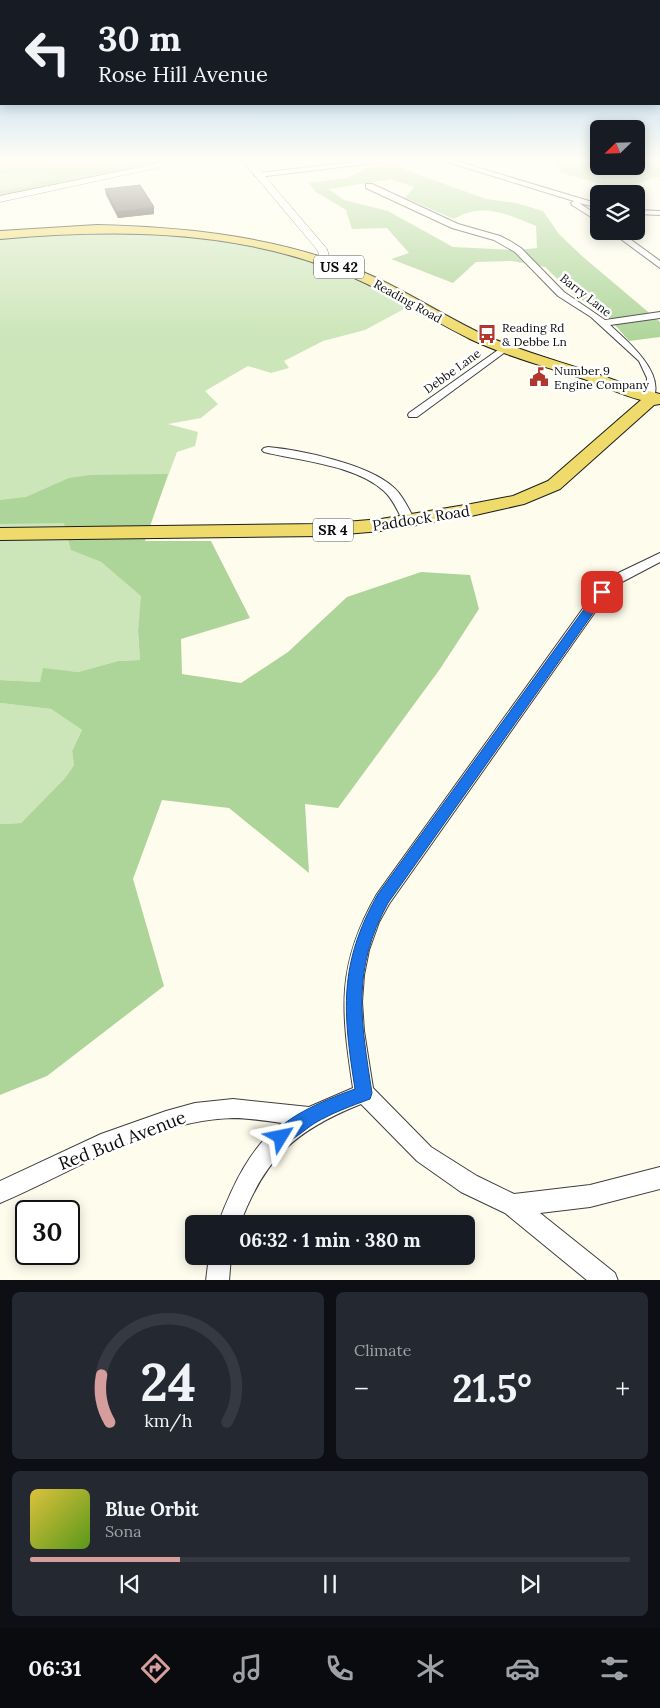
<!DOCTYPE html>
<html lang="en">
<head>
<meta charset="utf-8">
<style>
	body { margin:0; font-family:Lora,serif; background:#242831; color:#f1f3f6; height:100vh; display:flex; flex-direction:column; font-size:19px; white-space:nowrap }
	* { box-sizing:border-box; margin:0 }
	p { font-size:16px; color:#9ea1a6 }
	.icon { flex:none; width:28px; height:28px; fill:none; stroke:currentColor; stroke-width:2; stroke-linecap:round; stroke-linejoin:round }
	.map { position:relative; height:1280px; overflow:hidden }
	.side { display:flex; flex-direction:column; gap:12px; padding:12px; background:#0d0f14; flex:1 }
	.side>* { flex:none }
	.banner { position:absolute; left:0px; top:0px; width:660px; height:105px; box-shadow:0 2px 12px #0003; background:#171b24; color:#f1f3f6; overflow:hidden }
	.needle { width:32px; rotate:247deg }
	.tools { position:absolute; left:590px; top:120px; display:grid; gap:10px }
	.tools a { display:grid; place-items:center; width:55px; height:55px; border-radius:8px; background:#171b24; box-shadow:0 2px 12px #0003; font-size:25px }
	.speed { position:absolute; left:15px; top:1200px; display:flex; gap:10px; font-size:25px; font-weight:700; text-align:center }
	.speed>* { display:grid; place-content:center; width:65px; height:65px; border-radius:50%; background:#171b24; box-shadow:0 2px 12px #0003; line-height:1 }
	.speed .limit { border:2px solid #111; border-radius:8px; background:#fff; color:#111 }
	.pin { position:absolute; display:grid; place-items:center; width:42px; height:42px; color:#fff; margin:-21px; border-radius:10px; box-shadow:0 2px 8px #0006 }
	.me { position:absolute; width:55px; margin:-28px; rotate:55deg; stroke-linejoin:round; filter:drop-shadow(0 0 4px #0008) }
	.turn { display:flex; align-items:center; gap:18px; height:105px; padding:0 15px; font-size:22px }
	.turn .icon { width:65px; height:65px; stroke-width:2.5 }
	.turn b { display:block; font-size:35px; line-height:42px }
	.big { font-size:38px; font-weight:800; line-height:1.1 }
	.side .card { flex:1; display:flex; flex-direction:column; justify-content:center; gap:8px; min-width:0; padding:0 18px; border-radius:8px; background:#242831 }
	.side .dial { align-items:center; gap:0 }
	.dial svg { height:130px; overflow:visible; fill:none; stroke:#363941; stroke-width:7; stroke-linecap:round; text-anchor:middle }
	.dial text { fill:#f1f3f6; stroke:none }
	.song { display:flex; align-items:center; gap:15px }
	.cover { width:60px; height:60px; border-radius:8px; background:linear-gradient(135deg,hsl(50 70% 55%),hsl(90 70% 35%)) }
	.played { height:5px; border-radius:2px; background:linear-gradient(90deg,#d59e9c 25%,#363941 25%) }
	.keys { display:flex; justify-content:space-around; direction:ltr }
	.heat { display:flex; justify-content:space-between; align-items:center; font-size:28px; direction:ltr }
	.side .tiles { flex:1; display:grid; gap:12px; grid-template-columns:1fr 1fr }
	.card:last-child { grid-column:span 2 }
	.trip { position:absolute; left:185px; top:1215px; width:290px; height:50px; border-radius:8px; background:#171b24; box-shadow:0 2px 12px #0003; font-weight:800; line-height:50px; text-align:center }
	.tab-bar { display:flex; height:80px; justify-content:space-around; align-items:center; background:#090b0e; color:#9ea1a6 }
	.tab-bar .icon { width:35px; height:35px }
	.tab-bar .selected { color:#d59e9c }
	.tab-bar b { font-size:22px; color:#f1f3f6 }
	.map>svg:first-child { display:block }
	.green { fill:#cce5b9 }
	.forest { fill:#aed599; fill-rule:evenodd }
	.lines { fill:none; stroke-linecap:round; stroke-linejoin:round }
	.minor-casing { stroke:#3f3f3f; stroke-width:2 }
	.tertiary-casing { stroke:#3f3f3f; stroke-width:1 }
	.primary-casing { stroke:#1d1d1d; stroke-width:2 }
	.minor { fill:#fff; fill-rule:evenodd }
	.tertiary { fill:#fff; fill-rule:evenodd }
	.primary { fill:#efdb6b; fill-rule:evenodd }
	.wall { fill:#48433f }
	.shaded-wall { fill:#3b3733 }
	.building { fill:#544e49; stroke:#3b3733 }
	.route { fill:#1a73e8; stroke:#114b97 }
	.labels { text-anchor:middle; dominant-baseline:central; stroke-width:5; stroke-linejoin:round; paint-order:stroke }
	.far-street-label { font-size:12px; fill:#0c0c0c; stroke:#fff }
	.far-poi-label { font-size:12px; fill:#0c0c0c; stroke:#fff; text-anchor:start }
	.shield { fill:#fff; stroke:#555; stroke-width:1 }
	.shield-label { font-size:14px; font-weight:bold; fill:#0c0c0c }
	.street-label { font-size:15px; fill:#0c0c0c; stroke:#fff }
	.near-street-label { font-size:18px; fill:#0c0c0c; stroke:#fff }
</style>
</head>
<body>
<div class="map">
<svg width="660" height="1281" viewBox="0 0 660 1281">
	<rect width="100%" height="100%" fill="#fefcec"/>
	<g class="green">
		<polygon points="0,161 184,161 0,199"/>
		<polygon points="23,233 193,234 321,260 415,303 365,330 323,341 284,361 289,368 271,373 248,366 205,391 218,404 201,418 168,424 198,432 195,446 177,452 147,532 72,550 101,562 142,596 138,631 140,660 118,661 78,672 44,669 40,682 0,680 0,235"/>
		<polygon points="0,703 51,709 82,730 72,751 74,765 65,778 21,823 0,824"/>
	</g>
	<g class="forest">
		<path d="M26,161L67,163L169,161L0,196V191L28,186L58,177L32,170L0,174V169C10,168 16,162 26,161Z"/>
		<polygon points="570,161 599,161 599,166 636,166 636,161 660,161 660,177 656,177 621,190 562,173 552,163"/>
		<path d="M390,164L486,199L516,203L543,211L559,234L582,256L660,322V337L629,341L607,316L574,295L545,267L512,261L476,262L453,283L391,259L409,253L387,228L352,229L346,210L316,192L309,183L347,178L366,168ZM391,179L414,187L405,198L454,219C483,202 507,214 536,226L537,248L518,250L453,247L388,211L344,200L329,189Z"/>
		<polygon points="168,474 145,541 211,541 250,618 181,639 182,674 241,683 288,652 347,597 421,572 470,575 479,609 440,669 338,808 305,804 309,873 229,808 162,800 133,879 164,986 47,1076 0,1095 0,824 21,823 65,778 74,765 72,751 82,730 51,709 0,703 0,680 40,682 43,668 78,672 118,661 140,660 138,631 141,596 101,562 71,550 64,523 0,524 0,500 26,497 69,478 90,475"/>
	</g>
	<g class="lines">
		<g class="minor-casing">
			<g id="minor">
				<polygon points="366,161 391,161 258,177 254,175 258,173"/>
				<polygon points="444,161 456,161 599,204 599,208 579,203 599,216 599,222 572,205 571,203 574,201"/>
				<path d="M366,184H372L458,224L500,236L510,241L521,248L564,292L605,320L660,312V318L610,325C626,340 660,368 655,393L649,397H641L640,395L646,390L647,378L639,361L591,317L558,296L515,252L494,240L452,228L366,188Z"/>
				<polygon points="636,210 660,211 660,215 636,214"/>
				<polygon points="610,231 619,231 660,261 660,268"/>
				<polygon points="505,345 510,348 508,350 417,417 409,417 408,415 409,413"/>
				<path d="M268,447C301,450 367,464 392,486C402,494 409,509 415,521L409,525L405,524C398,513 394,500 384,491C356,465 300,461 264,452L262,450L264,448Z"/>
				<path d="M660,553V562L622,582L607,595L389,904L379,922L369,950L364,975L362,1002L364,1031L373,1088L431,1147L477,1176L514,1194L590,1185L660,1167V1189L590,1207L540,1213L615,1273L618,1281H588L505,1213L461,1192L417,1161L361,1104C296,1130 265,1157 240,1224H218C232,1187 250,1147 282,1123C266,1121 249,1118 233,1118C150,1120 74,1172 0,1203V1181L101,1134L166,1111L195,1103L233,1099L309,1107L353,1088C341,1010 336,965 377,894L597,589L612,576Z"/>
				<polygon points="209,1256 231,1256 229,1281 206,1281"/>
			</g>
		</g>
		<g class="tertiary-casing">
			<g id="tertiary">
				<polygon points="170,161 188,161 0,202 0,196"/>
				<polygon points="243,161 252,161 327,249 329,256 325,262 317,262 316,260 319,256 318,251"/>
			</g>
		</g>
		<g class="primary-casing">
			<path id="primary" d="M97,225C180,227 261,235 340,263C390,280 434,311 482,334C519,351 559,361 597,374C611,378 625,385 640,389L660,394V404L654,405L560,489L524,504L471,516L381,531L322,536L0,540V528L322,524L381,519L471,504L513,496L548,481L641,400C621,395 603,386 584,379C546,367 506,356 470,339C424,316 381,287 332,269C226,229 111,229 0,239V231Z"/>
		</g>
		<use href="#minor" class="minor"/>
		<use href="#tertiary" class="tertiary"/>
		<use href="#primary" class="primary"/>
	</g>
	<polygon class="wall" points="105,189 154,214 118,218 106,195"/>
	<polygon class="shaded-wall" points="154,207 154,214 118,218 117,212"/>
	<polygon class="building" points="140,185 154,207 117,212 105,189"/>
	<linearGradient id="sky" x2="0" y2="1"><stop stop-color="#93c1ec"/><stop offset="0.47" stop-color="#fffef6"/><stop offset="1" stop-color="#fffef6" stop-opacity="0"/></linearGradient>
	<rect width="660" height="341" fill="url(#sky)"/>
	<path class="route" d="M602,589L608,592L388,903C351,970 361,1021 372,1093L370,1099C351,1106 332,1113 315,1123C304,1130 294,1140 281,1145L275,1143L273,1137C281,1117 335,1096 355,1089C343,1012 338,965 378,894L598,590Z"/>
	<defs>
		<g id="bus-bare" transform="scale(1.5)"><path d="M-5-6H5V4H4V6H2V4H-2V6H-4V4H-5ZM-3.5-4V0h7V-4ZM-3.5 1.2v1.5H-2V1.2ZM2 1.2v1.5H3.5V1.2Z" fill="#b2352e" stroke="#fff" stroke-width="2.5" paint-order="stroke"/></g>
		<g id="civic-bare" transform="scale(1.5)"><path d="M-.6-6.5H3V-4.5H.6V-3L4-1V1h2V6H-6V1h2V-1L-.6-3ZM-1.2 2.5V6h2.4V2.5Z" fill="#b2352e" stroke="#fff" stroke-width="2.5" paint-order="stroke"/></g>
	</defs>
	<g fill-rule="evenodd">
		<use href="#bus-bare" x="487" y="334"/>
		<use href="#civic-bare" x="539" y="377"/>
	</g>
	<g class="labels">
		<g class="far-street-label">
			<text transform="translate(586 295) rotate(38)">Barry Lane</text>
			<text transform="translate(408 301) rotate(29)">Reading Road</text>
			<text transform="translate(452 371) rotate(-36)">Debbe Lane</text>
		</g>
		<g class="far-poi-label">
			<text x="502" y="327">Reading Rd<tspan x="502" dy="14">&amp; Debbe Ln</tspan></text>
			<text x="554" y="370">Number 9<tspan x="554" dy="14">Engine Company</tspan></text>
		</g>
		<g class="shield">
			<rect x="314" y="255.5" width="50" height="23" rx="4"/>
			<rect x="313" y="518.5" width="40" height="23" rx="4"/>
		</g>
		<g class="shield-label">
			<text x="339" y="267">US 42</text>
			<text x="333" y="530">SR 4</text>
		</g>
		<g class="street-label">
			<text transform="translate(421 518) rotate(-9)">Paddock Road</text>
		</g>
		<g class="near-street-label">
			<text transform="translate(122 1140) rotate(-21)">Red Bud Avenue</text>
		</g>
	</g>
</svg>
<div class="tools">
<a><svg class="needle" viewBox="-14 -14 28 28"><path d="M0-13l5 13h-10z" fill="#e53935"/><path d="M0 13l5-13h-10z" fill="#9ea1a6"/></svg></a>
<a><svg class="icon" aria-label="layers" viewBox="0 0 24 24"><path d="M12 4l9 5-9 5-9-5zM3 14l9 5 9-5"/></svg></a>
</div>
<div class="speed"><div class="limit">30</div></div>
<div class="pin" style="left:602px;top:592px;background:#d93025"><svg class="icon" aria-label="arrive" viewBox="0 0 24 24"><path d="M6 21V4h12l-3 4 3 4H6"/></svg></div>
<svg class="me" style="left:281px;top:1137px" viewBox="-20 -20 40 40"><path d="M0-17L14 15 0 8-14 15z" fill="#1a73e8" stroke="#fff" stroke-width="4"/></svg>
<div class="trip">06:32 · 1 min · 380 m</div>
<div class="banner">
<div class="turn"><svg class="icon" aria-label="left" viewBox="0 0 24 24"><path d="M17 20v-9H6M10 6l-5 5 5 5"/></svg><div><b>30 m</b>Rose Hill Avenue</div></div>
</div>
</div>
<section class="side">
<div class="tiles">
<div class="card dial"><svg viewBox="0 0 100 80">
<path d="M14 69A42 42 0 1 1 86 69"/>
<path d="M14 69A42 42 0 0 1 9 40" stroke="#d59e9c"/>
<text x="50" y="56" font-size="32" font-weight="700">24</text>
<text x="50" y="72" font-size="11">km/h</text>
</svg></div>
<div class="card"><p>Climate</p>
<div class="heat"><a>−</a><b class="big">21.5°</b><a>+</a></div>
</div>
<div class="card">
<div class="song"><i class="cover"></i><div><b>Blue Orbit</b><p>Sona</p></div></div>
<div class="played"></div>
<div class="keys"><svg class="icon" aria-label="previous" viewBox="0 0 24 24"><path d="M18 5L8 12l10 7zM5 5v14"/></svg><svg class="icon" aria-label="pause" viewBox="0 0 24 24"><path d="M8 5v14M16 5v14"/></svg><svg class="icon" aria-label="next" viewBox="0 0 24 24"><path d="M6 5l10 7-10 7zM19 5v14"/></svg></div>
</div>
</div>
</section>
<nav class="tab-bar">
<b>06:31</b>
<svg class="icon selected" aria-label="directions" viewBox="0 0 24 24"><path d="M12 3l9 9-9 9-9-9zM9 14v-3h6M13 9l2 2-2 2"/></svg>
<svg class="icon" aria-label="music" viewBox="0 0 24 24"><path d="M9 18V5l10-2v13"/><circle cx="6" cy="18" r="3"/><circle cx="16" cy="16" r="3"/></svg>
<svg class="icon" aria-label="phone" viewBox="0 0 24 24"><path d="M5 4h4l2 5-3 2q2 4 5 5l2-3 5 2v4C11 20 4 13 5 4z"/></svg>
<svg class="icon" aria-label="climate" viewBox="0 0 24 24"><path d="M12 3v18M4 7l16 10M4 17L20 7"/></svg>
<svg class="icon" aria-label="car" viewBox="0 0 24 24"><path d="M5 17H2v-5l4-1 3-4h7l3 4 3 1v5h-3M9 17h6M6 11h13"/><circle cx="7" cy="17" r="2"/><circle cx="17" cy="17" r="2"/></svg>
<svg class="icon" aria-label="filters" viewBox="0 0 24 24"><path d="M4 7h16M4 17h16"/><circle cx="9" cy="7" r="2"/><circle cx="15" cy="17" r="2"/></svg>
</nav>
</body>
</html>
